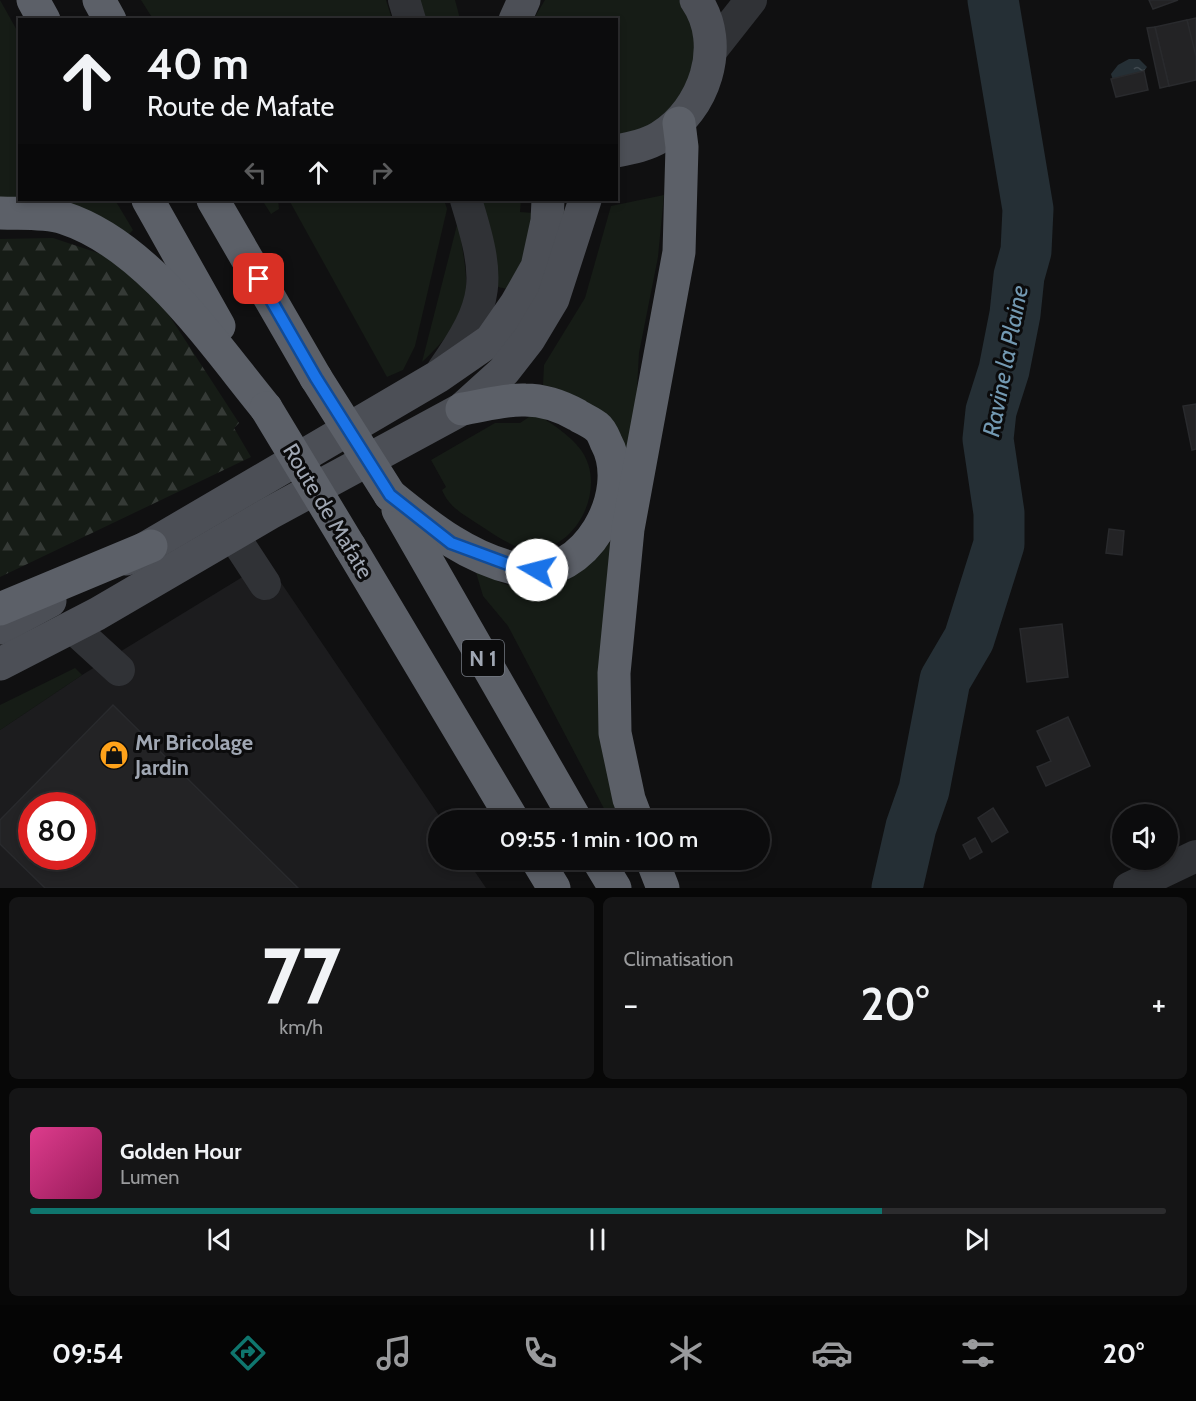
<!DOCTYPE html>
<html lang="fr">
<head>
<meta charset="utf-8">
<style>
	body { margin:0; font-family:Cabin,sans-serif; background:#151516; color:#f1f3f6; height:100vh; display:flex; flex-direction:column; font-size:22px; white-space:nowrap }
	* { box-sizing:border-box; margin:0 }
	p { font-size:20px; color:#9a9b9d }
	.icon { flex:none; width:33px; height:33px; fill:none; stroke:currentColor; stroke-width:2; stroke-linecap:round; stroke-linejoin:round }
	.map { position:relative; height:888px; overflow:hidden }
	.details { display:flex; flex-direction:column; gap:9px; padding:9px; background:#070707; flex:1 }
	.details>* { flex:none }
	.guide { position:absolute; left:18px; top:18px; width:600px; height:183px; border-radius:0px; box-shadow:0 3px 9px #0003,0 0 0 2px #2c2c2e; background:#0c0c0d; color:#f1f3f6; overflow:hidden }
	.buttons { position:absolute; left:1112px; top:804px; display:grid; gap:12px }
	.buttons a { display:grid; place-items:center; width:66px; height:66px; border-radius:50%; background:#0c0c0d; box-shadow:0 3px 9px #0003,0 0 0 2px #2c2c2e; font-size:30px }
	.speed { position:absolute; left:18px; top:792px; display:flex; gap:12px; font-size:30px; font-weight:700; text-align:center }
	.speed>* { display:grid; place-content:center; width:78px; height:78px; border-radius:50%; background:#0c0c0d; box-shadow:0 3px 9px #0003,0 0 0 2px #2c2c2e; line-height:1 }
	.speed .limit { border:9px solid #d22; background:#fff; color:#111 }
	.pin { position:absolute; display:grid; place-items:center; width:51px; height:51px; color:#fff; margin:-26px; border-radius:12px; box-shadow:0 3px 9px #0006 }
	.me { position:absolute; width:66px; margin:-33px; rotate:278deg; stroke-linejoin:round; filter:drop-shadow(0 0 4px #0008) }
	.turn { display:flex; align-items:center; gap:21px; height:126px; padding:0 30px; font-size:27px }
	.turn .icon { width:78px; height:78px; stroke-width:2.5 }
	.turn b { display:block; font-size:42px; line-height:51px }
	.lanes { display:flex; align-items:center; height:57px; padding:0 30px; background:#0003; justify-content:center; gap:30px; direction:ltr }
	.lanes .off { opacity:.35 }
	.big { font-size:45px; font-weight:600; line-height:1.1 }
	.details .card { flex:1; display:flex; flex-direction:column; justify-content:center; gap:9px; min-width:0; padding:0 21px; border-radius:9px; background:#151516 }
	.details .dial { align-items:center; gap:0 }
	.dial b { font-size:78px; line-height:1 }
	.song { display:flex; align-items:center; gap:18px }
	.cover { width:72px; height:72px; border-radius:9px; background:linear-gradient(135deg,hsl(330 70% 55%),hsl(330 70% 35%)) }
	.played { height:6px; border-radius:3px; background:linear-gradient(90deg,#0f766e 75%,#2c2c2e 75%) }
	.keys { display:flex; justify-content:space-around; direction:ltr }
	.heat { display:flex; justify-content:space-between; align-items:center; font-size:33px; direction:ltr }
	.details .tiles { flex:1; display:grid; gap:9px; grid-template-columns:1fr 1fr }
	.card:last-child { grid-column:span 2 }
	.trip { position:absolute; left:428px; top:810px; width:342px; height:60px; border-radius:30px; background:#0c0c0d; box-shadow:0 3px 9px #0003,0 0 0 2px #2c2c2e; font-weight:600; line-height:60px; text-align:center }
	.tab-bar { display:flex; height:96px; justify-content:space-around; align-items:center; background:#050505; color:#9a9b9d }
	.tab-bar .icon { width:42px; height:42px }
	.tab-bar .selected { color:#0f766e }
	.tab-bar b { font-size:27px; color:#f1f3f6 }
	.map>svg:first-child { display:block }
	.built { fill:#1c1c1e; fill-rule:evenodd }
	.green { fill:#161c16 }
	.forest { fill:url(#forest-firs) }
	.water { fill:url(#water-ripples) }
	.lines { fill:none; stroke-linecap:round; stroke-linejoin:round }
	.river { stroke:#252f35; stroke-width:51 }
	.building { fill:#232325; stroke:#292a2d; stroke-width:1.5; fill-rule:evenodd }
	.minor { stroke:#303236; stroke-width:32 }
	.major { stroke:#4c4f56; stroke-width:33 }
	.highway { stroke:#5c6068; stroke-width:33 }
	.highway-bridge { stroke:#5c6068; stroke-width:33 }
	.route-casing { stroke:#114b97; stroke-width:15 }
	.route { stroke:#1a73e8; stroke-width:10 }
	.labels { text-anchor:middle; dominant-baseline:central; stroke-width:6; stroke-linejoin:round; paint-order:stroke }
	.shield { fill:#0b0b0c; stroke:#737881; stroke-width:1.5 }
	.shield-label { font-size:21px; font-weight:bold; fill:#a0a7b3 }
	.street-label { font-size:22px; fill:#a0a7b3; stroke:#0b0b0c }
	.poi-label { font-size:22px; font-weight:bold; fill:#a0a7b3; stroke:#0b0b0c; text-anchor:start }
	.water-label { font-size:24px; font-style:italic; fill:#7399b2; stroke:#0b0b0c }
</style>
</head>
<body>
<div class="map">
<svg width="1196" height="888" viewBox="0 0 1196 888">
	<defs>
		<pattern id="forest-firs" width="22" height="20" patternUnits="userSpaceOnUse" patternTransform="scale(1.5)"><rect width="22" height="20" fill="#161c16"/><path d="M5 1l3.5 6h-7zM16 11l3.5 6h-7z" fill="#353a36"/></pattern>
		<pattern id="water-ripples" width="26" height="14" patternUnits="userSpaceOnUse" patternTransform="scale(1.5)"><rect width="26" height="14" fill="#252f35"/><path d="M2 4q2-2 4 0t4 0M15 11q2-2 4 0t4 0" fill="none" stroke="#414a50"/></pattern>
	</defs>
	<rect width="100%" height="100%" fill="#101011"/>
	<path class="built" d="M267,562L442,820H438V860H467L486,888H0V730L82,675ZM32,806H82V856H32Z"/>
	<g class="green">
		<polygon points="0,0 19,34 20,200 115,200 133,230 127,236 0,203"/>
		<polygon points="141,0 386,0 392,19 153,19"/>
		<polygon points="416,0 455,0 460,19 422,19"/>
		<polygon points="545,0 679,0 688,12 697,37 687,93 644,131 617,137 616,20 533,20"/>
		<path d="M664,195L658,257L639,353L633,460C605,422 592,395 543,385L544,365L585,298L611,206Z"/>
		<polygon points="262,200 278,200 279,209 271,214"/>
		<polygon points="289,200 444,200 447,209 415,346 403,370 387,377"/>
		<polygon points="477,200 521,200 520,212 534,213 522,263 507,289 494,286"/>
		<path d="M458,221C469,291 478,310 422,362Z"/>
		<path d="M535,413C552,424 569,434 581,450C607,486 579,546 536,550C517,551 496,536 481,526C465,515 450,509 442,490L446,487L431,460L495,423H520Z"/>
		<path d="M613,538L622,820H610L508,626L483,596L475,569C485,574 497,582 508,585C548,597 591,569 613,538Z"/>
		<polygon points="75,668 82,675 0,730 0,705"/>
	</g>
	<polygon class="forest" points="53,238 104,255 152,289 239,423 234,428 251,457 0,577 0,239"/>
	<polygon class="water" points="1129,59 1139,59 1147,67 1143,72 1114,83 1111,74 1118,65"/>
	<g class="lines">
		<polyline class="river" points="897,888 911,827 924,790 945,680 969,639 999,544 999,513 988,439 991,411 1004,370 1015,314 1019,276 1026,251 1028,209 993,0"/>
	</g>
	<g class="building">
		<polygon points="1149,0 1178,0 1153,9"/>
		<polygon points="1196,18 1196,56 1195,57 1187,20"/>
		<polygon points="1187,20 1196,56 1196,80 1169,86 1155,27"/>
		<polygon points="1155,27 1169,86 1160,88 1147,28"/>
		<polygon points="1144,71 1148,90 1116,97 1111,79"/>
		<polygon points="1196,404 1196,449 1192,450 1183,406"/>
		<polygon points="1109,529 1124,531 1122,555 1106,553"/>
		<polygon points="1062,624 1068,677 1027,682 1020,629"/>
		<path d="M113,705L298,888H45L0,844V820ZM32,806H82V856H32Z"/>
		<polygon points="1068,717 1090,766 1046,786 1037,767 1051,761 1037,731"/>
		<polygon points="993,808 1008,832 992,842 978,818"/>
		<polygon points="975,838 982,852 970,859 963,845"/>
	</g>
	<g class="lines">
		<g class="minor">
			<polyline points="404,0 410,20"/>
			<polyline points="710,52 751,0"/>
			<path d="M442,371C491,301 491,281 466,200"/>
			<polyline points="233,535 265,584"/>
			<polyline points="72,627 119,670"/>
			<polyline points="1129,888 1196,856"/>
		</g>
		<g class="major">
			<polyline points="515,20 524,0"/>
			<path d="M616,151C632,148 647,145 660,137C704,110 727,45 696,0"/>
			<polyline points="127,559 439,376 491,340 516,304 537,267 547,221 548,200"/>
			<polyline points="0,628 50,601"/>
			<polyline points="0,664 97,614 270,513 462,409 504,371 529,339 553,299 585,200"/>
		</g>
		<g class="highway">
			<polyline points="33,0 44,20"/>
			<polyline points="99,0 110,20"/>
			<polyline points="148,200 219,326"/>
			<polyline points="213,200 316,378"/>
			<path d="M0,213C20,214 45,212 64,218C147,245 212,342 266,408"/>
			<path d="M390,495C429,527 471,561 523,570C585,581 634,493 606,442C604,437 601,430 597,427C591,422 583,419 577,415C561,406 544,400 525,400C506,399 482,406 462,409"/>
			<polyline points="398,510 576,820"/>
			<polyline points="350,547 513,820"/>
			<polyline points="0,609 151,546"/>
			<polyline points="637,820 629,799 615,733 614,673 628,529 679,252 682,147 679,123"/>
			<polyline points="537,860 554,888"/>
			<polyline points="598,860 615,888"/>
			<polyline points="652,860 663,888"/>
		</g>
		<g class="highway-bridge">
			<polyline points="316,378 390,495"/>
			<polyline points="266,408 350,547"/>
		</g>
	</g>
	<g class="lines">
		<g class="route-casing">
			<polyline id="route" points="259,279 316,378 390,495 451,543 524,570 537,570"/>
		</g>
		<use href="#route" class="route"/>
	</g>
	<defs>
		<g id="shop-disc" transform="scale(1.5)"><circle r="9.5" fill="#ffa21a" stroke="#0b0b0c"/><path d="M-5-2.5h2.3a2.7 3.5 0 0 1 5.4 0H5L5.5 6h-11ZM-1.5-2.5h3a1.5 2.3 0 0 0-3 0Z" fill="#111"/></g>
	</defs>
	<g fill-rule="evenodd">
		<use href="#shop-disc" x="114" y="755"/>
	</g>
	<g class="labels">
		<rect class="shield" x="462" y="640" width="42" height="36" rx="4.5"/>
		<g class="shield-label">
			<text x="483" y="658">N 1</text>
		</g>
		<g class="street-label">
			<text transform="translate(328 511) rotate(59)">Route de Mafate</text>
		</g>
		<g class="poi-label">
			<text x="135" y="742">Mr Bricolage<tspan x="135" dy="25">Jardin</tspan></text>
		</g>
		<g class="water-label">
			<text transform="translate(1005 361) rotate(-79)">Ravine la Plaine</text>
		</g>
	</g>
</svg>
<div class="buttons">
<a><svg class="icon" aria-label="sound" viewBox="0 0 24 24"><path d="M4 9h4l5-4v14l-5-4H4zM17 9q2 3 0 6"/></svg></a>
</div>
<div class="speed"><div class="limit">80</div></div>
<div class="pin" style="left:259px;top:279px;background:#d93025"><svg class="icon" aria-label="arrive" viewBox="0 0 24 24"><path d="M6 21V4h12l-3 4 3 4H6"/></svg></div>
<svg class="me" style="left:537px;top:570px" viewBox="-20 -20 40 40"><circle r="19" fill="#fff"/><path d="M0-13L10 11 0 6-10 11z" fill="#1a73e8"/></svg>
<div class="trip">09:55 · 1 min · 100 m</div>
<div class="guide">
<div class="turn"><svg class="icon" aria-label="ahead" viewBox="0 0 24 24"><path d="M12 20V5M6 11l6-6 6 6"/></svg><div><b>40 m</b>Route de Mafate</div></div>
<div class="lanes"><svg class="icon off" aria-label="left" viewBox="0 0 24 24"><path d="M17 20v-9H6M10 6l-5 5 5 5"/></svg><svg class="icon" aria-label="ahead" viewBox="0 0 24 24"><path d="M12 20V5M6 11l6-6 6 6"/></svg><svg class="icon off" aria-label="right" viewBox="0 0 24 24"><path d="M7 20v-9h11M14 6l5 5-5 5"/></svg></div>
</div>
</div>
<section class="details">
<div class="tiles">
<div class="card dial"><b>77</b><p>km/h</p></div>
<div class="card"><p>Climatisation</p>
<div class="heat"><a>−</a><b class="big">20°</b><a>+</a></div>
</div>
<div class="card">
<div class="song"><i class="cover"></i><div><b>Golden Hour</b><p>Lumen</p></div></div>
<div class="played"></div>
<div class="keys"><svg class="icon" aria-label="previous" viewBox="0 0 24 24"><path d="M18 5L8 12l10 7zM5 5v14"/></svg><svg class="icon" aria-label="pause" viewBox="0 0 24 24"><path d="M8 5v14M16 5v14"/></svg><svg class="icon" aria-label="next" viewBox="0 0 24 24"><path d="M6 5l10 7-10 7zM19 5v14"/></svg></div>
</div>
</div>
</section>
<nav class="tab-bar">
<b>09:54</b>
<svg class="icon selected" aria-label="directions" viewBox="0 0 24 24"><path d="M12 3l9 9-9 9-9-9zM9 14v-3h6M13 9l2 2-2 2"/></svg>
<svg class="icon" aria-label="music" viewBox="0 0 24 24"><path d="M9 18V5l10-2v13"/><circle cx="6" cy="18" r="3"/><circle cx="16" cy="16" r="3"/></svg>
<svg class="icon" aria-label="phone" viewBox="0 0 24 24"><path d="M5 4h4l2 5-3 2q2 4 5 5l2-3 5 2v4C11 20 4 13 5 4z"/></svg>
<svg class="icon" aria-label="climate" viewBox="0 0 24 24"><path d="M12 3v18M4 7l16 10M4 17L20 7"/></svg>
<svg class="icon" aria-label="car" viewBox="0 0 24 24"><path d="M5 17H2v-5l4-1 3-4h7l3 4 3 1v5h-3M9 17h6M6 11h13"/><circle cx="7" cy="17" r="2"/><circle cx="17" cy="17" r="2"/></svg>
<svg class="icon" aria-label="filters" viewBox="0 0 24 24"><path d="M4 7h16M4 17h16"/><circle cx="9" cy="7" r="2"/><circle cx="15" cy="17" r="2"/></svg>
<b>20°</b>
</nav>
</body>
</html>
